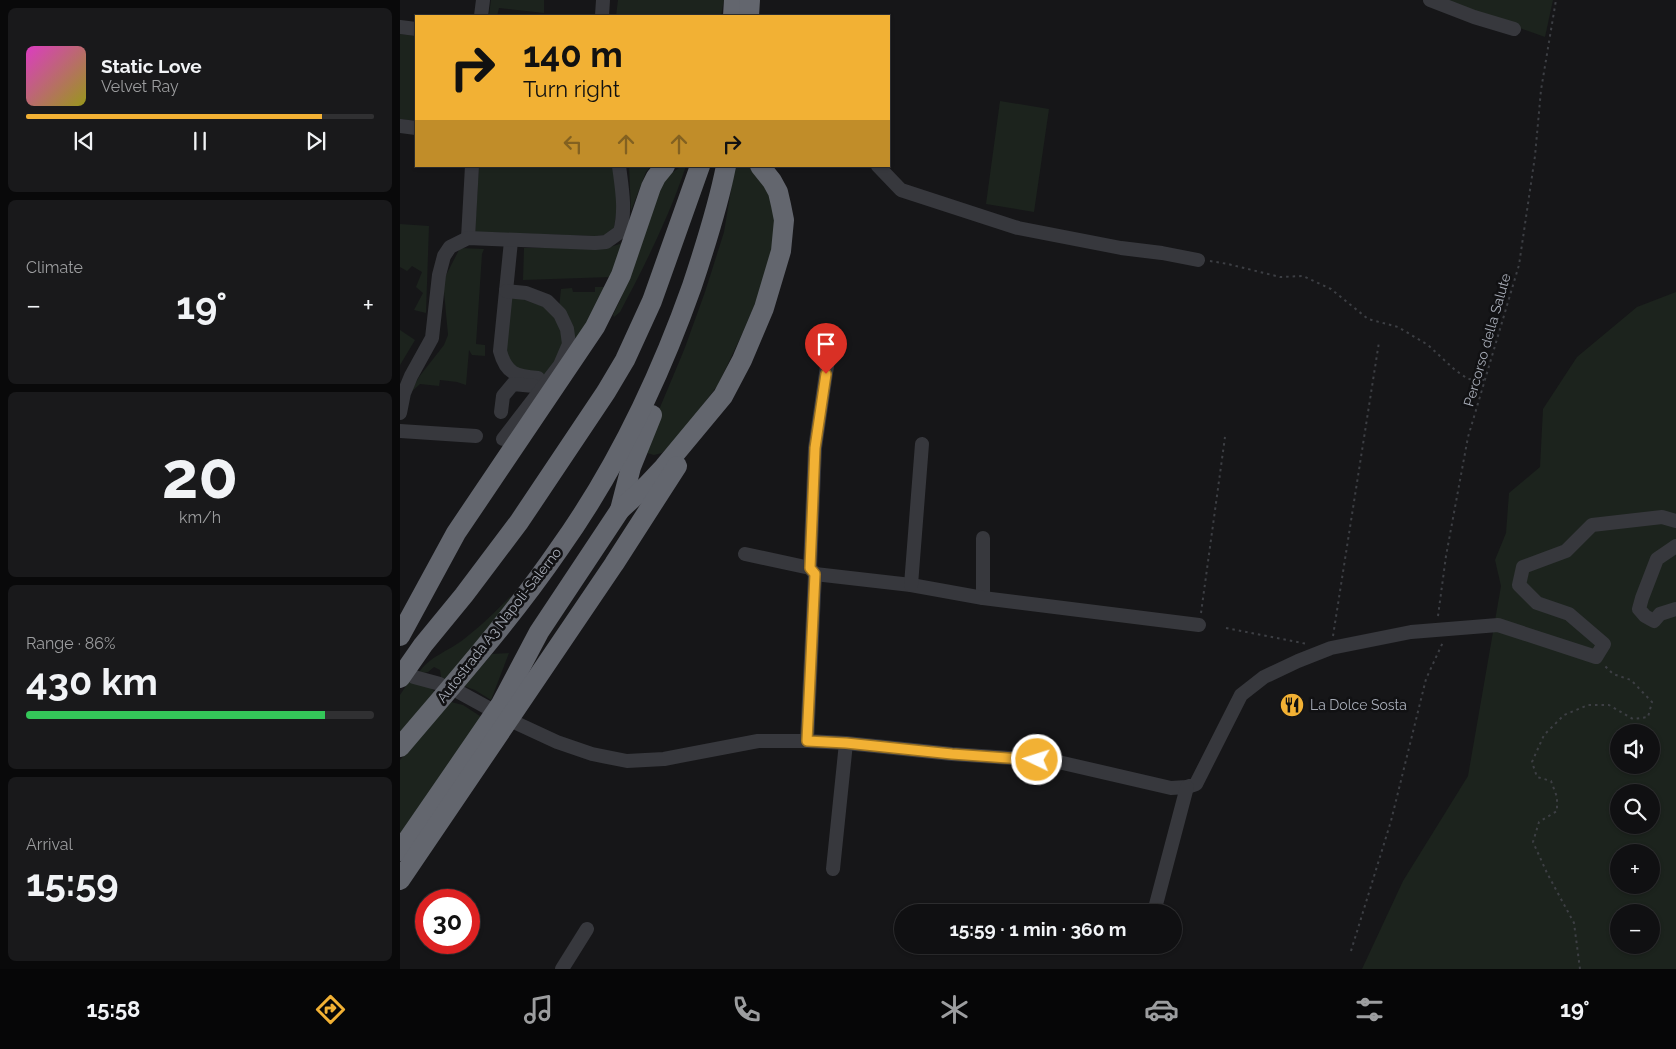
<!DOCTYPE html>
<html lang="en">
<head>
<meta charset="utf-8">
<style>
	body { margin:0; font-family:Raleway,sans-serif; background:#19191b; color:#f1f3f6; height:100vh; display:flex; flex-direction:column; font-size:19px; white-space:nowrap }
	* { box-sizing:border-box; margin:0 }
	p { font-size:16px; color:#9c9d9f }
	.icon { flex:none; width:28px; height:28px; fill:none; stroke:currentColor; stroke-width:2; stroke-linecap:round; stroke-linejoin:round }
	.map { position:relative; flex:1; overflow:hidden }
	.drawer { display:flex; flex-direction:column; gap:8px; padding:8px; background:#09090a; width:400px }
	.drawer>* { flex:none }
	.banner { position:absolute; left:15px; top:15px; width:475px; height:152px; border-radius:0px; box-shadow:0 1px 4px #0004,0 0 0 1px #303032; background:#f2b134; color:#111; overflow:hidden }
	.fabs { position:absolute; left:1210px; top:724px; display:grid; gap:10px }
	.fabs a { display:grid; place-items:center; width:50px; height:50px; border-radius:50%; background:#101012; box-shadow:0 1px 4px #0004,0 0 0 1px #303032; font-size:25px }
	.speed { position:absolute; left:15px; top:889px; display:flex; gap:10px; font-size:25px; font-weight:700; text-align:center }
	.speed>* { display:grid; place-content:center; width:65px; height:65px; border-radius:50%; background:#101012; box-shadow:0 1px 4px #0004,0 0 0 1px #303032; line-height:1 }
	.speed .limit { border:8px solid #d22; background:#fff; color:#111 }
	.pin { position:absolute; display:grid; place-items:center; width:42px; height:42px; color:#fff; margin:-51px -21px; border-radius:50% 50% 50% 0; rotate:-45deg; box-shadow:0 0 5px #0007 }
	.pin .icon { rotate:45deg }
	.me { position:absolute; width:55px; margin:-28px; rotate:274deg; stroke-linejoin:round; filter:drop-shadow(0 0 4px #0008) }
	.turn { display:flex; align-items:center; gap:18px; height:105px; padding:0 25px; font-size:22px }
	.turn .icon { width:65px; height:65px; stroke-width:2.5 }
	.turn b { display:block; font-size:35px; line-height:42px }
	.lanes { display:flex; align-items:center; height:48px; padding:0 25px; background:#0003; justify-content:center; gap:25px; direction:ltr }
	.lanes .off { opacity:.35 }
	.big { font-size:38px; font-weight:700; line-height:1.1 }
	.drawer .widget { flex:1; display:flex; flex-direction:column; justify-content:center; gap:8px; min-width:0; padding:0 18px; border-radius:8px; background:#19191b }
	.drawer .dial { align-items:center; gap:0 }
	.dial b { font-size:65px; line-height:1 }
	.song { display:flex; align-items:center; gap:15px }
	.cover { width:60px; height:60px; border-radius:8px; background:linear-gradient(135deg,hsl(310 70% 55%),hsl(60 70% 35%)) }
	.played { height:5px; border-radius:2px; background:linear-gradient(90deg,#f2b134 85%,#303032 85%) }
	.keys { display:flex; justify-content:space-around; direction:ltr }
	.heat { display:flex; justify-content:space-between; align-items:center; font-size:28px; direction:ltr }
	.charge { height:8px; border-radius:4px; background:linear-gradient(90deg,#34c759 86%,#303032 0) }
	.trip { position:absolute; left:494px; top:904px; width:288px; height:50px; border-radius:25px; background:#101012; box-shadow:0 1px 4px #0004,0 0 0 1px #303032; font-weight:700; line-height:50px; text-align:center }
	.tabs { display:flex; height:80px; justify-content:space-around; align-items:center; background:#060607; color:#9c9d9f }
	.tabs .icon { width:35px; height:35px }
	.tabs .on { color:#f2b134 }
	.tabs b { font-size:22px; color:#f1f3f6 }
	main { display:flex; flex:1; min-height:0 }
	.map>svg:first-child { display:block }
	.green { fill:#1c231d; fill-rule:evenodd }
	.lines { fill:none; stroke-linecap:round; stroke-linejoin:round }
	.path { stroke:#3d3f44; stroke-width:2; stroke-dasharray:2.5 4; stroke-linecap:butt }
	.minor { stroke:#37383d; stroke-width:14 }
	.highway { stroke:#63666e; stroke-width:20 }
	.route-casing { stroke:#9d7322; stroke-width:12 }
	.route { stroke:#f2b134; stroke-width:9 }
	.labels { text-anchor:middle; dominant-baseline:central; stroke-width:5; stroke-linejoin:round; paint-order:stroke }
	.street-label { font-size:14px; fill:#a8adb8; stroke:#111113 }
	.poi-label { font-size:14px; fill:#a8adb8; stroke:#111113; text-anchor:start }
</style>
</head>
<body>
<main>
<section class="drawer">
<div class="widget">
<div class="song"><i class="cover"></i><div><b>Static Love</b><p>Velvet Ray</p></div></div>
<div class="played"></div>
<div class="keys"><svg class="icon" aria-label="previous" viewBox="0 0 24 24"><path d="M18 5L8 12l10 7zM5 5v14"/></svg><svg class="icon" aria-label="pause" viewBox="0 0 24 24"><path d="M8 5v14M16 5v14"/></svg><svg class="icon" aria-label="next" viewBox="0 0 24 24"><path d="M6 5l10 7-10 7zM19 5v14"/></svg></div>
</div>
<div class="widget"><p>Climate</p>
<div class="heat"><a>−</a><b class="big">19°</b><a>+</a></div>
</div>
<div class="widget dial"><b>20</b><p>km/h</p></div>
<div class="widget"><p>Range · 86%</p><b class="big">430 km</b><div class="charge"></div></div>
<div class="widget"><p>Arrival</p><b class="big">15:59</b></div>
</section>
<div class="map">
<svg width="1276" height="969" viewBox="0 0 1276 969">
	<rect width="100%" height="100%" fill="#161618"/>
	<g class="green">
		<polygon points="91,0 144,0 144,13 99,8 97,16 89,15"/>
		<polygon points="218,0 324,0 321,16 216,16"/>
		<polygon points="1040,0 1153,0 1145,37"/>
		<polygon points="0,34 16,36 16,121 0,119"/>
		<polygon points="600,101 649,109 634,212 586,204"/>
		<polygon points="79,166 213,166 218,201 214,228 204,235 195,236 75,232"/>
		<polygon points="229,166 251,166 246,172 231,211"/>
		<path d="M282,166H286C269,217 245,265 220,312L214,317L213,315L221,298L261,185L270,174Z"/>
		<polygon points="335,166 350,167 370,194 375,217 372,250 363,284 343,332 318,385 278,437 262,453 254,455 247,453 248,436 284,350 305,292 324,232"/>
		<polygon points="0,224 29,226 26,313 14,310 23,293 16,287 22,272 12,266 7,271 0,267"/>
		<polygon points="223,243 211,277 123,280 124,248 207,248"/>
		<polygon points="60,248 84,249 82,254 76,344 85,345 85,356 72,355 69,350 66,385 57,382 40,380 39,386 20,384 10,393 19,377 44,345 48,335 43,281"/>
		<polygon points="195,287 208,287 176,346 159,308 161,289 172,288 173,292 195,292"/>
		<path d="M1276,292V969H962L1003,881L1068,776L1101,586L1095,560L1106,533L1109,493L1140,467L1143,409L1177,357L1237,307ZM1219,732H1251V765H1219ZM1219,792H1251V825H1219ZM1219,852H1251V885H1219ZM1219,912H1251V945H1219Z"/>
		<polygon points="108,294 153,310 166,343 148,375 126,374 105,359"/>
		<polygon points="0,330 15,340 0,365"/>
		<path d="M110,597L112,598L47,680L41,677L40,670L34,667L28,672L18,674C28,657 49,651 64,639C81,626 95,612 110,597Z"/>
		<polygon points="109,653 91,700 75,690 64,686 92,654"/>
		<polygon points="10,680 26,683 36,693 0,738 0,695"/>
		<polygon points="51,702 63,705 83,718 0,834 0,760"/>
	</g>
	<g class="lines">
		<g class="path">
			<polyline points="810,261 828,264 880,277 903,276 931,289 968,319 998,327 1028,345 1055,370 1068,379 1086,380"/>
			<polyline points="801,613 825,437"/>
			<polyline points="1038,616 1046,556 1068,437 1119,265 1135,156 1141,90 1156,0"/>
			<polyline points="826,628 907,644"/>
			<polyline points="933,636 979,342"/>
			<polyline points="951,951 991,821 1026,679 1043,642"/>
			<polyline points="1180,969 1174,923 1147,873 1133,842 1139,822 1157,811 1157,797 1151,781 1137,777 1132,762 1144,735 1164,715 1188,705 1209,705 1233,719 1248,717 1252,702 1231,680 1213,674 1205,666"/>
		</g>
		<g class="minor">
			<polyline points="1030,0 1074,17 1114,29"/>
			<polyline points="81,16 83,0"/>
			<polyline points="202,16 203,0"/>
			<polyline points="0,27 16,29"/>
			<polyline points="0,126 16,128"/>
			<polyline points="478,166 501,190 618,228 721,248 762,253 798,260"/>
			<polyline points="68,238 72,166"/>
			<path d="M111,241L100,351C106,374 116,376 138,378"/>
			<polyline points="101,412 103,396 113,384 134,386"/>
			<path d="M0,413L4,393L11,376L32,338L39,275L44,256L50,247L68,238L195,243L206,242L220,232C226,210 222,189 219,166"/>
			<polyline points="0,431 76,436"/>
			<polyline points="103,439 160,365 169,344 167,329 160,314 147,301 126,293 106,291"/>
			<polyline points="583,538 583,598"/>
			<polyline points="1276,546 1257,559 1242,598 1239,609 1245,616 1254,621 1260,614 1276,609"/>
			<polyline points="345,554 410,568"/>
			<polyline points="415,574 511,585 583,598 799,625"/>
			<polyline points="511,585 522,444"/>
			<polyline points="14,677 40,684"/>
			<polyline points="59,692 90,709"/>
			<polyline points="116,723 157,742 192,754 227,761 264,759 358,741 407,741 446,743 552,754 654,761 771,788 787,787 796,784 841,695 864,677 898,661 931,648 1011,632 1098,625 1196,657 1204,644 1169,614 1137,603 1119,585 1123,567 1166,551 1192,525 1262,517 1276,521"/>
			<polyline points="407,741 415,574 410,568 415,448 431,339"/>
			<polyline points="433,869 446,743"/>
			<polyline points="754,912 787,787"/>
			<polyline points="162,969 187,929"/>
		</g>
		<g class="highway">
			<polyline points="333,16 334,0"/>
			<polyline points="349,16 350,0"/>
			<polyline points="220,510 231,467 252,415"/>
			<polyline points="0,636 56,533 195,327 221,275 251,187 256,177 265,166"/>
			<polyline points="0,678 23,645 64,595 119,522 206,392 225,360 252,301 300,166"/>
			<path d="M0,747C55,682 111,619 159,549C216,469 259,379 292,286C305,247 318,207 326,166"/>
			<polyline points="0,851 101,704 139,632 220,510 247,485 264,467 323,396 342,360 364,308 381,251 384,220 381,205 378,192 372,181 360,166"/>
			<polyline points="0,880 214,564 277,466"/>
		</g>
	</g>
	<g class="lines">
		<g class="route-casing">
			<polyline id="route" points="426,374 415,448 410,568 415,574 407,741 446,743 552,754 637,760"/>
		</g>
		<use href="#route" class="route"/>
	</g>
	<defs>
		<g id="restaurant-disc" transform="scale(1.25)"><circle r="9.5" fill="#f2b134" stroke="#111113"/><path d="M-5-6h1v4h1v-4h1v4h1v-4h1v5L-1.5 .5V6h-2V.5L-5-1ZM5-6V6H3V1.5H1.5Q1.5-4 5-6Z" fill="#111"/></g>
	</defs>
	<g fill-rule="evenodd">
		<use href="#restaurant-disc" x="892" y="705"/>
	</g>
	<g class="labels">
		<g class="street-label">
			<text transform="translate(1087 340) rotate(-74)">Percorso della Salute</text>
			<text transform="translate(99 625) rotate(-52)">Autostrada A3 Napoli-Salerno</text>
		</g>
		<g class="poi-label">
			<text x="910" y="705">La Dolce Sosta</text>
		</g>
	</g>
</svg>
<div class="fabs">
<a><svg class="icon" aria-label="sound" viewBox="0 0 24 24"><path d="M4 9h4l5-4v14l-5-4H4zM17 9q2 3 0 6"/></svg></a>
<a><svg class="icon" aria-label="search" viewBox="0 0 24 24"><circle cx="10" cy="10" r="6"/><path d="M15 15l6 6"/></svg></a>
<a>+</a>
<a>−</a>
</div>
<div class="speed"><div class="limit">30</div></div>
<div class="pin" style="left:426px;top:374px;background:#d93025"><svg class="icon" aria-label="arrive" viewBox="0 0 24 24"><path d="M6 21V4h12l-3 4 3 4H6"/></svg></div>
<svg class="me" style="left:637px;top:760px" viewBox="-20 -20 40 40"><circle r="17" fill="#f2b134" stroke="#fff" stroke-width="3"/><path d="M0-11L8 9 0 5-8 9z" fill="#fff"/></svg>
<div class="trip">15:59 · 1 min · 360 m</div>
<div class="banner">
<div class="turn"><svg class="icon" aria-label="right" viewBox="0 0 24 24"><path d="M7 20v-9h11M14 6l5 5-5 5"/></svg><div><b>140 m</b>Turn right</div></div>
<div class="lanes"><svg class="icon off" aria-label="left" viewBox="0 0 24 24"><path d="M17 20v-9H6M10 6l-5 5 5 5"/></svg><svg class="icon off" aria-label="ahead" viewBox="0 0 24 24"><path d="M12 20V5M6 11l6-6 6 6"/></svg><svg class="icon off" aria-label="ahead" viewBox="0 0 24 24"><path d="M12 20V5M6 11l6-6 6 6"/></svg><svg class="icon" aria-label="right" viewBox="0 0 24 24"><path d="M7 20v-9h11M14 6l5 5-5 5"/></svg></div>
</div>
</div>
</main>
<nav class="tabs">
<b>15:58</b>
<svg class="icon on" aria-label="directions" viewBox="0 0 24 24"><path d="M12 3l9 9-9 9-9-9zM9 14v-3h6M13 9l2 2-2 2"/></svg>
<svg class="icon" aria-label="music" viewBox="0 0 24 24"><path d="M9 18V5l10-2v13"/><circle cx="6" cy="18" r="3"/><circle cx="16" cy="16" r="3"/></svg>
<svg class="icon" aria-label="phone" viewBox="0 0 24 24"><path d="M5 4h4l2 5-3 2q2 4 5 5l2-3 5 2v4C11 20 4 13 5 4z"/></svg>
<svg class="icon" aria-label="climate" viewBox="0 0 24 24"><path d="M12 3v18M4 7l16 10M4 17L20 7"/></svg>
<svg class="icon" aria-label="car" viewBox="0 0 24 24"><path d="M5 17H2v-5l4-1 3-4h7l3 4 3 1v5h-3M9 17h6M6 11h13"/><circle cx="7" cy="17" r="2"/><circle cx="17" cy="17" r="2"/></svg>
<svg class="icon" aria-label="filters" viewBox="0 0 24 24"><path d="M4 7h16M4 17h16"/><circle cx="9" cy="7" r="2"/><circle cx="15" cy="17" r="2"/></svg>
<b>19°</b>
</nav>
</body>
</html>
